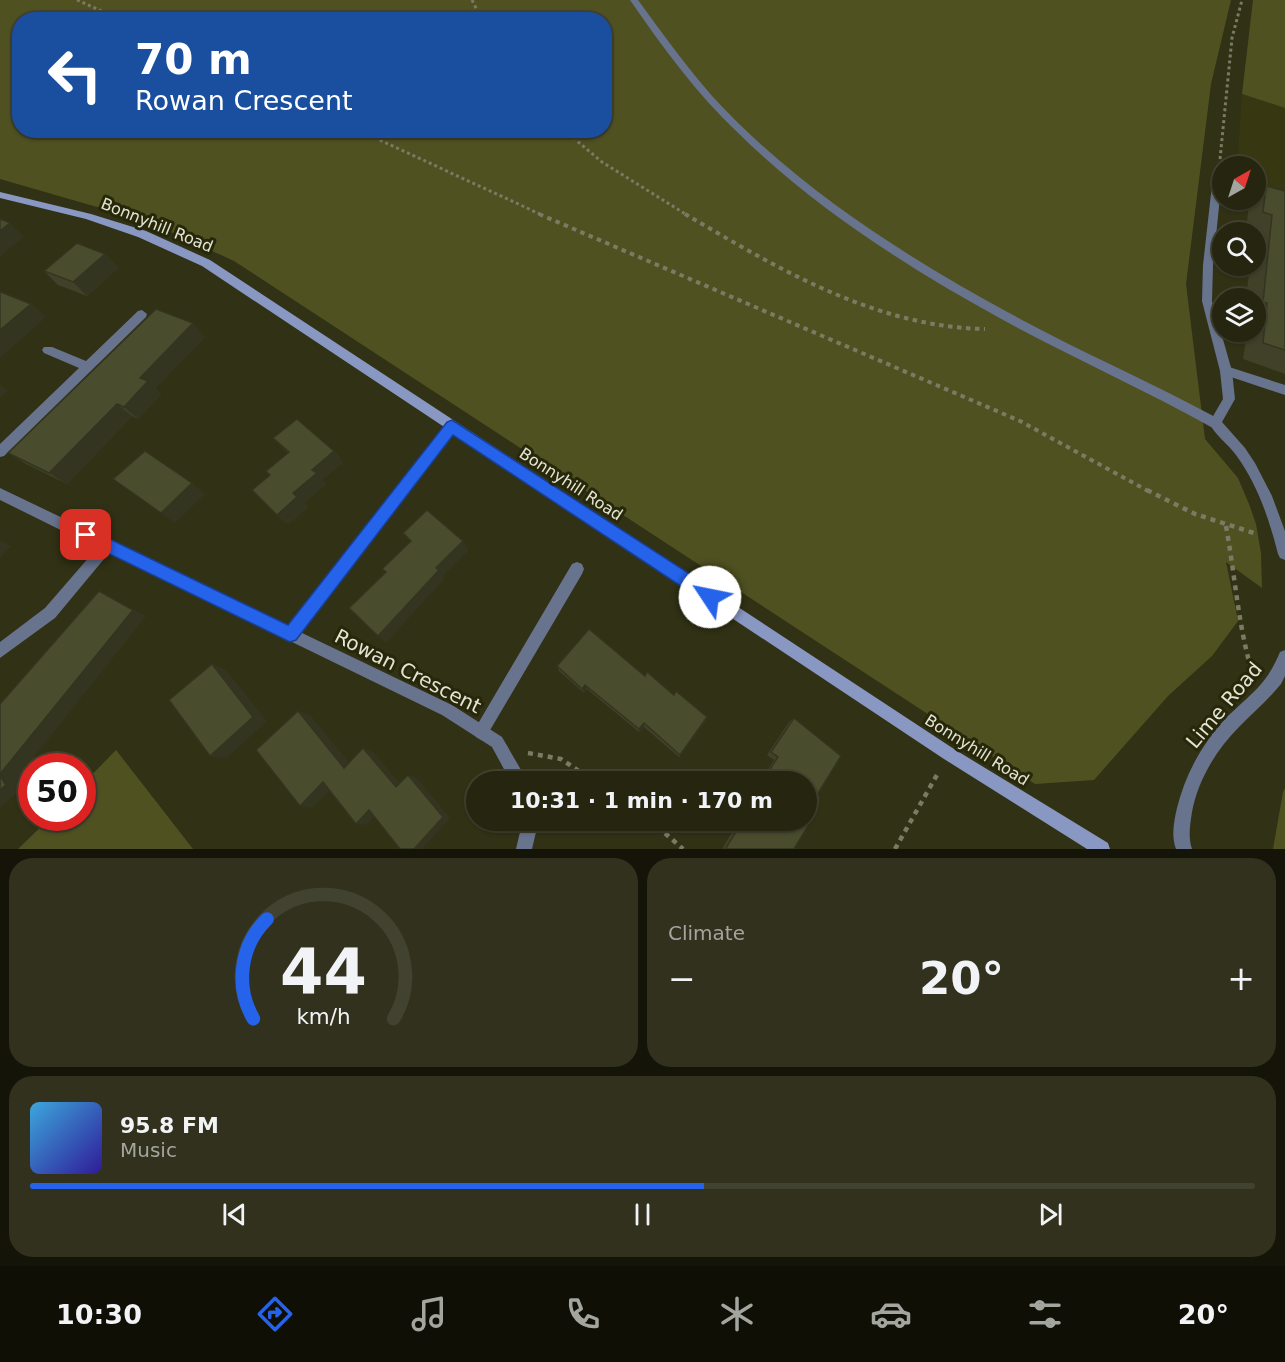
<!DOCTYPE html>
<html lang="en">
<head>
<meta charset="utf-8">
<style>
	body { margin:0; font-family:"DejaVu Sans",sans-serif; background:#31311e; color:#f1f3f6; height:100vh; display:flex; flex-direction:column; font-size:22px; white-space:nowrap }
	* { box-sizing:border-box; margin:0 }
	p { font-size:20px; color:#a3a59f }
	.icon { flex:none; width:33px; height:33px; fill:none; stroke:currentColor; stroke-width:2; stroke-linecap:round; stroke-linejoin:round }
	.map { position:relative; height:849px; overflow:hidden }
	.side { display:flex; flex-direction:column; gap:9px; padding:9px; background:#141409; flex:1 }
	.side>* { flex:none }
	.top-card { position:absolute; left:12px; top:12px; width:600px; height:126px; border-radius:24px; box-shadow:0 2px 4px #0004,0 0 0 2px #424230; background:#1a4fa0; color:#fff; overflow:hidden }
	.needle { width:39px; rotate:39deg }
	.controls { position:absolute; left:1212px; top:156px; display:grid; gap:12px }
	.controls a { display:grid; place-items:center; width:54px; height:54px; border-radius:50%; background:#252510; box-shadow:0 2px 4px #0004,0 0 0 2px #424230; font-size:30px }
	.speed { position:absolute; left:18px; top:753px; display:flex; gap:12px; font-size:30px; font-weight:700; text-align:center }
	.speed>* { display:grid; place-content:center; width:78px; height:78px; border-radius:50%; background:#252510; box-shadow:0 2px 4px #0004,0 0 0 2px #424230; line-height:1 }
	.speed .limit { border:9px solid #d22; background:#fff; color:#111 }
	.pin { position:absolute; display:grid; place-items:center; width:51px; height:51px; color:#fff; margin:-26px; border-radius:12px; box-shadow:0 3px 9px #0006 }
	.me { position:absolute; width:66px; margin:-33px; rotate:304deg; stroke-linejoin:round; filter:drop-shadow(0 0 4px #0008) }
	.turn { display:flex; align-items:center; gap:21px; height:126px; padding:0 24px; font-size:27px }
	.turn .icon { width:78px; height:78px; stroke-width:2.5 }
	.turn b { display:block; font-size:42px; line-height:51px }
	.big { font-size:45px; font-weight:700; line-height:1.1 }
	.side .card { flex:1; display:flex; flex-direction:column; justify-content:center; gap:9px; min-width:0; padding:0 21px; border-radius:24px; background:#31311e }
	.side .dial { align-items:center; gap:0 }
	.dial svg { height:156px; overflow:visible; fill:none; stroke:#424230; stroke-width:7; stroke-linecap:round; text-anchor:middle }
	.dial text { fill:#f1f3f6; stroke:none }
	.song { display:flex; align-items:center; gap:18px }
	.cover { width:72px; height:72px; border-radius:9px; background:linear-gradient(135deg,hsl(200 70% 55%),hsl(250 70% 35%)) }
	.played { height:6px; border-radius:3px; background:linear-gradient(90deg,#2563eb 55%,#424230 55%) }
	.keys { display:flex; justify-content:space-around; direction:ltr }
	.heat { display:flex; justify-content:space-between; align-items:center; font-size:33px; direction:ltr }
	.side .tiles { flex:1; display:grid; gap:9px; grid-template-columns:1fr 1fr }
	.card:last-child { grid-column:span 2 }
	.trip { position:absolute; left:466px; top:771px; width:351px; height:60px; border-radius:30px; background:#252510; box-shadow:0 2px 4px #0004,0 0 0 2px #424230; font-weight:700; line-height:60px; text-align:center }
	.tabs { display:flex; height:96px; justify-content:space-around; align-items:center; background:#0f0f06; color:#a3a59f }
	.tabs .icon { width:42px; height:42px }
	.tabs .active { color:#2563eb }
	.tabs b { font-size:27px; color:#f1f3f6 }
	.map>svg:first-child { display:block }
	.built { fill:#373712 }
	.green { fill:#505121; fill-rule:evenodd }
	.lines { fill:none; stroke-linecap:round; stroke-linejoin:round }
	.path-far2 { stroke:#7b7b64; stroke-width:3; stroke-dasharray:3 3; stroke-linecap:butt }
	.path-far1 { stroke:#7b7b64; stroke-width:4; stroke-dasharray:4.5 4.5; stroke-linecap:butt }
	.path { stroke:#7b7b64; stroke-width:4.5; stroke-dasharray:5 5; stroke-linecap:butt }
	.service { fill:#68738d; fill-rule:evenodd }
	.minor { fill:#68738d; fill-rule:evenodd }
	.secondary { fill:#8898c2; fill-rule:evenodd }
	.wall { fill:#404128 }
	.shaded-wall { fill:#343520 }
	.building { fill:#4a4c2e; stroke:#343520; stroke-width:1.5 }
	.route { fill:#2563eb; stroke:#184099; stroke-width:1.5 }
	.labels { text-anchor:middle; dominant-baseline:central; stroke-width:6; stroke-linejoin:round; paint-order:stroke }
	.street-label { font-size:16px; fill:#e3e4d3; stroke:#27270a }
	.near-street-label { font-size:20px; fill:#e3e4d3; stroke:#27270a }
</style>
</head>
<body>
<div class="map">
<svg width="1285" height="849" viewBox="0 0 1285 849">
	<rect width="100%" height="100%" fill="#313115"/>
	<polygon class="built" points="1242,94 1285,108 1285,211 1248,200 1256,200 1256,166 1237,166"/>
	<g class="green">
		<path d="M0,0H1231L1211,84L1186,284L1205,439L1238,478L1249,504L1256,524L1261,553L1262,588L1226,562L1238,621L1212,656L1168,696L1094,780L1035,784L234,261L149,222L0,179ZM20,20H604V130H20Z"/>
		<polygon points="1253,0 1285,0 1285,108 1242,94"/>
		<polygon points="116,750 193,849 18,849 50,818 82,818 83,784"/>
		<polygon points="1285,788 1285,849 1273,849 1283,792"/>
	</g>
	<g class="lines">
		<g class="path-far2">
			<polyline points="77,0 121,20"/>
			<polyline points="472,0 482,20"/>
			<polyline points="358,130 542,215"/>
			<polyline points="564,130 602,162 687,215"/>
			<polyline points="1220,159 1232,38 1242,0"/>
		</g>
		<g class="path-far1">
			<polyline points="539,214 1020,421 1150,492"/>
			<path d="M685,214C777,268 875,327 985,329"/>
		</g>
		<g class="path">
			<polyline points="1147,490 1195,514 1257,534"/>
			<path d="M1226,526C1235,575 1238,625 1252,672"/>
			<polyline points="528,753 561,759 595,782"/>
			<polyline points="650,820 683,849"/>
			<polyline points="895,849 938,773"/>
		</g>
		<g class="service">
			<path d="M630,0H638C662,33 686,66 713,97C797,188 904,256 1013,315C1081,352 1151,382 1219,419L1221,423L1219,427L1215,428L1211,427C1143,389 1073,358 1005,321C897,262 791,193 707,101C679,69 654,35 630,0Z"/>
			<polygon points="1226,366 1285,385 1285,395 1222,374 1220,371 1222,368"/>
			<polygon points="577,562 582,564 584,569 582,574 486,737 481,740 476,737 473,732 476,727 572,564"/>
		</g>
		<g class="minor">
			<path d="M1218,173L1221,174L1222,178L1213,265L1212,301L1232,371L1235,399L1222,422L1245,448L1255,463L1272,496L1285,531V560L1280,558L1278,554C1269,519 1258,485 1236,455C1228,444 1215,435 1209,423L1223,399L1220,371L1202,301L1203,265L1213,176Z"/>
			<polygon points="142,310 147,314 146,317 4,456 0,457 0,444 79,368 44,353 42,350 44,347 52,347 86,361 138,311"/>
			<polygon points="452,421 456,422 458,426 456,430 300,632 452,705 502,737 528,782 511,782 492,747 442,715 109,553 55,618 0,658 0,642 45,608 97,548 0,500 0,488 288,626 448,422"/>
			<path d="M1285,650V676L1281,684C1268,700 1253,713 1239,727C1216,750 1198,780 1192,812C1190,825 1188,837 1192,849H1176C1171,836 1174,821 1177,808C1185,775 1202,744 1225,719C1250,694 1266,686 1280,652Z"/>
			<polygon points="519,820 535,820 536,832 532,849 516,849 520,832"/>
		</g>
		<polygon class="secondary" points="0,192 91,214 146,231 210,260 954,749 1108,843 1110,849 1087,849 944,759 202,266 138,237 86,219 0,198"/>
	</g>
	<g class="wall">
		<polygon points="1266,186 1285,191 1285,374 1243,359 1247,332 1256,332 1256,298 1246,298 1250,266 1256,266 1256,232 1246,230 1249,204 1253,200 1256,200 1256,197"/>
		<polygon points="105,254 118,268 87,296 58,285 44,271"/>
		<polygon points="205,337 155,388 161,394 138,419 132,416 67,484 26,464 8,453"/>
		<polygon points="273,438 334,451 343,462 322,480 326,484 304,503 308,507 288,524 277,515 270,475 288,453"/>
		<polygon points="557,666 645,676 706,720 679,757 644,727 639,732 587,689 584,693 559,671"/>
		<polygon points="794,718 817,795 807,782 760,782 774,760 767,755 789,722"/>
		<polygon points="740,820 806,820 794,849 724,849 723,847"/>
	</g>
	<g class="shaded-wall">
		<polygon points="10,223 24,237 0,257 0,231"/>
		<polygon points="105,254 118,268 87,296 73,282"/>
		<polygon points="31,304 46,317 0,358 0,330"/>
		<polygon points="193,323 205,337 155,388 161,394 138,419 124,407 140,378"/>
		<polygon points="0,385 8,391 0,398"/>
		<polygon points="117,404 132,416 67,484 49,473"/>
		<polygon points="334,451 343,462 322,480 326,484 304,503 308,507 288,524 277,515 312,470"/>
		<polygon points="192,483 205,494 175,523 161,513"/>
		<polygon points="0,540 11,546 0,558"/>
		<polygon points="463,541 469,550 443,576 445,578 386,643 378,636 436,568"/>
		<polygon points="99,591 113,598 146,616 18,777 24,787 0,807 0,774"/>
		<polygon points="212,664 226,670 267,721 226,759 210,756"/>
		<polygon points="585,685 587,689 584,693 582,689"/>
		<polygon points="298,711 310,715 355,770 344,768"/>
		<polygon points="644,723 644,727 639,732 639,729"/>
		<polygon points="363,748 373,752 405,789 396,787"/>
		<polygon points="408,775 416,777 450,818 422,849 414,849"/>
		<polygon points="323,782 335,785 312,808 300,806"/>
		<polygon points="369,810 379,811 367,825 356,824"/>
	</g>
	<g class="building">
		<polygon points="1266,186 1285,191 1285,350 1263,343 1267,303 1263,302 1272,215 1263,212"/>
		<polygon points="0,219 10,223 0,231"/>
		<polygon points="77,243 105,254 73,282 44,271"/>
		<polygon points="1,292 31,304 0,330 0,293"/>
		<polygon points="156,309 193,323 140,378 148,381 124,407 117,404 49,473 8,453"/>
		<polygon points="297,419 334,451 312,470 317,473 293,493 297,497 277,515 252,490 270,475 266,471 289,452 273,438"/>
		<polygon points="145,451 192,483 161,513 113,479"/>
		<polygon points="427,510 463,541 436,568 439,570 378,636 349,608 386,572 382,569 411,541 403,533"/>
		<polygon points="99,591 133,610 0,774 0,704"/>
		<polygon points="589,629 645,676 647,672 674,695 676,691 707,717 680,755 644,723 639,729 585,685 582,689 557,666"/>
		<polygon points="212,664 253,717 210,756 169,700"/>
		<polygon points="298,711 344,768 363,748 396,787 408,775 443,817 414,849 400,849 369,810 356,824 323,782 300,806 256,750"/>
		<polygon points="794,718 841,756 817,795 820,798 807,819 807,782 765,782 763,780 778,757 771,752"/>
		<polygon points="0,776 6,785 0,790"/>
		<polygon points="743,820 806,820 805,823 808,826 794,849 727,849 726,848"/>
	</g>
	<polygon class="route" points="452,420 716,591 718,597 716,602 710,605 705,602 453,435 296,640 290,642 81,540 78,535 81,530 86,528 91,530 288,625 447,422"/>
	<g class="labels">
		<g class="street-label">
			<text transform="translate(157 225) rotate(22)">Bonnyhill Road</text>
			<text transform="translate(571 484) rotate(33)">Bonnyhill Road</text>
			<text transform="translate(977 750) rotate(32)">Bonnyhill Road</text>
		</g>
		<g class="near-street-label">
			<text transform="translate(408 671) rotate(27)">Rowan Crescent</text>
			<text transform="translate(1224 705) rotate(-50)">Lime Road</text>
		</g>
	</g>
</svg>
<div class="controls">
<a><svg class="needle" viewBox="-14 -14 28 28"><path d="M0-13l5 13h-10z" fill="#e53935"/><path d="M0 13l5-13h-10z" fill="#a3a59f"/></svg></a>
<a><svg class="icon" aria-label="search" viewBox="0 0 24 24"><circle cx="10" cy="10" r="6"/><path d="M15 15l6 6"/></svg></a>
<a><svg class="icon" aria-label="layers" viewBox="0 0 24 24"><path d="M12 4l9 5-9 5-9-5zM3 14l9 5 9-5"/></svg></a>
</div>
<div class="speed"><div class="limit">50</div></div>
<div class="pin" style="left:86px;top:535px;background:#d93025"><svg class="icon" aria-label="arrive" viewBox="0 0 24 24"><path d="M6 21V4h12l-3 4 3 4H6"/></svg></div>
<svg class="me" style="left:710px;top:597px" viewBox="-20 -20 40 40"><circle r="19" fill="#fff"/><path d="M0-13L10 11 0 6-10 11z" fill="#2563eb"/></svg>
<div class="trip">10:31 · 1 min · 170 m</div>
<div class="top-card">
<div class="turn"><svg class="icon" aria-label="left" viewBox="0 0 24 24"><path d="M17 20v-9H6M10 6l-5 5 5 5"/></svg><div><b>70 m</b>Rowan Crescent</div></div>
</div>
</div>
<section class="side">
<div class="tiles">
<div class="card dial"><svg viewBox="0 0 100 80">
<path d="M14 69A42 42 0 1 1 86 69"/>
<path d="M14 69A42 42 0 0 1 21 18" stroke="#2563eb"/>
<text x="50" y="56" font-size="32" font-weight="700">44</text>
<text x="50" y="72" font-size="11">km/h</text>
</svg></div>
<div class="card"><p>Climate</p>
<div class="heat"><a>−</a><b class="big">20°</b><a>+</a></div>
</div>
<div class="card">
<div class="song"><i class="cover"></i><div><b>95.8 FM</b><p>Music</p></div></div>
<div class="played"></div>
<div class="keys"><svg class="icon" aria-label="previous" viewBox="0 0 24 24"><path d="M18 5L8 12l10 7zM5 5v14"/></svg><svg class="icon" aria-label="pause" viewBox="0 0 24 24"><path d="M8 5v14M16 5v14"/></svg><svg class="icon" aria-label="next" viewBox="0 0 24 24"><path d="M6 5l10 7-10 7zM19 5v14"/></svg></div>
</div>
</div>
</section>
<nav class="tabs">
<b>10:30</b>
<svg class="icon active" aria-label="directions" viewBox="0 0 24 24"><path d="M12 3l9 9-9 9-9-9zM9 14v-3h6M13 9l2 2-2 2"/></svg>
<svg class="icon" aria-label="music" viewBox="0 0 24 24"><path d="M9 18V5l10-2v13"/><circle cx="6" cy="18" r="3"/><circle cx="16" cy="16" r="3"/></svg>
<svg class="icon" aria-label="phone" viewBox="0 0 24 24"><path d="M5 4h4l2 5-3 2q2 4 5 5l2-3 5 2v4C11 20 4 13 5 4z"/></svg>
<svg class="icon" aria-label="climate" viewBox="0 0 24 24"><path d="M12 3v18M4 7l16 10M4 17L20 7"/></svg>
<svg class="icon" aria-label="car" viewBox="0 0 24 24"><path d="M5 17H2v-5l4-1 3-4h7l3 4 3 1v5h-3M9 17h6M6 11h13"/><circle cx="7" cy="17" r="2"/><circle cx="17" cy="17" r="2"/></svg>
<svg class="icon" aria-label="filters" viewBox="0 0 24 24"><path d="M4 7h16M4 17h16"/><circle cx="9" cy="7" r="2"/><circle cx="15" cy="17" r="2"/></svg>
<b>20°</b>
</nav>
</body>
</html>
